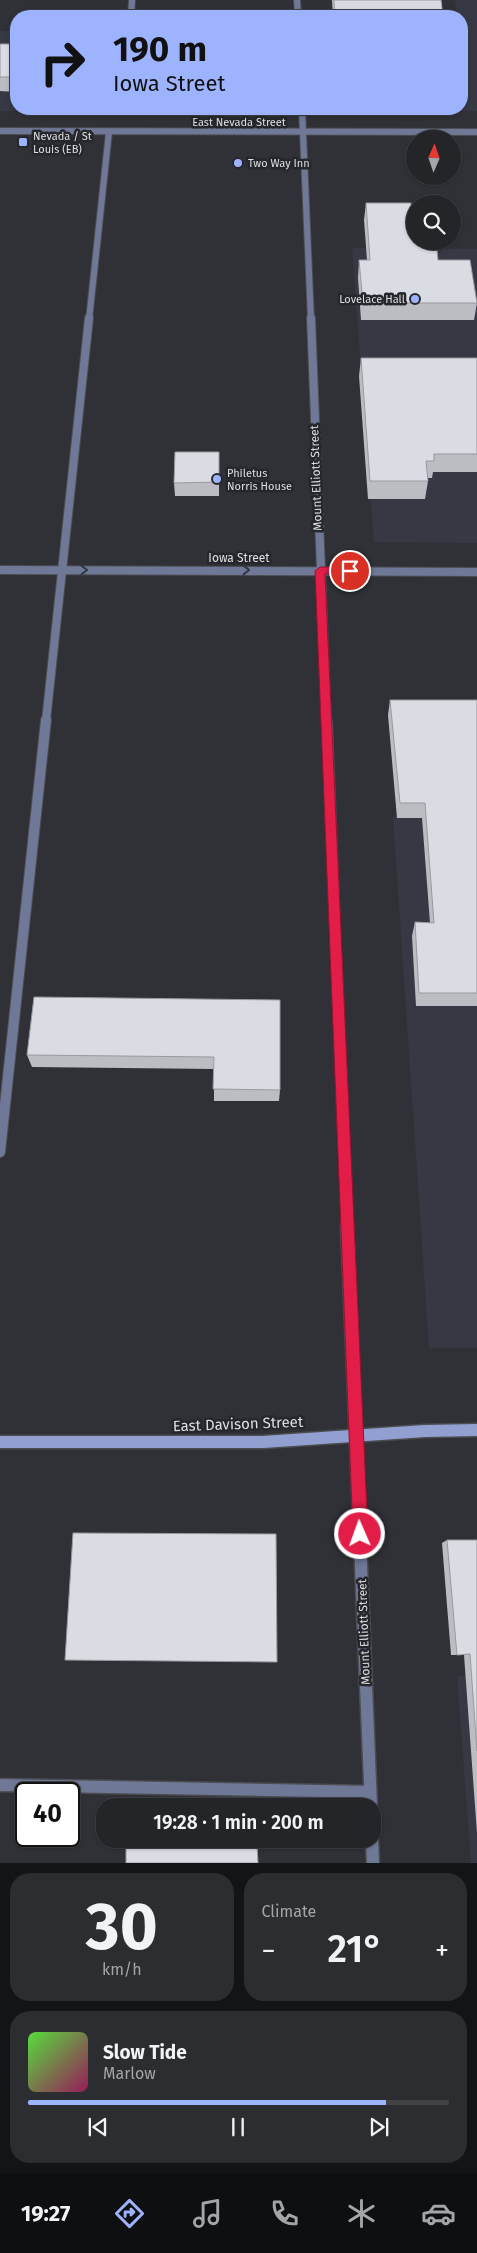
<!DOCTYPE html>
<html lang="en">
<head>
<meta charset="utf-8">
<style>
	body { margin:0; font-family:"Fira Sans",sans-serif; background:#2b2d30; color:#f1f3f6; height:100vh; display:flex; flex-direction:column; font-size:19px; white-space:nowrap }
	* { box-sizing:border-box; margin:0 }
	p { font-size:16px; color:#a3a5a8 }
	.icon { flex:none; width:28px; height:28px; fill:none; stroke:currentColor; stroke-width:2; stroke-linecap:round; stroke-linejoin:round }
	.map { position:relative; height:1863px; overflow:hidden }
	.panel { display:flex; flex-direction:column; gap:10px; padding:10px; background:#131416; flex:1 }
	.panel>* { flex:none }
	.top-card { position:absolute; left:10px; top:10px; width:458px; height:105px; border-radius:20px; box-shadow:0 1px 4px #0004,0 0 0 1px #404245; background:#9eb3fd; color:#111; overflow:hidden }
	.needle { width:32px; rotate:2deg }
	.fabs { position:absolute; left:406px; top:130px; display:grid; gap:10px }
	.fabs a { display:grid; place-items:center; width:55px; height:55px; border-radius:50%; background:#232528; box-shadow:0 1px 4px #0004,0 0 0 1px #404245; font-size:25px }
	.speed { position:absolute; left:15px; top:1782px; display:flex; gap:10px; font-size:25px; font-weight:700; text-align:center }
	.speed>* { display:grid; place-content:center; width:65px; height:65px; border-radius:50%; background:#232528; box-shadow:0 1px 4px #0004,0 0 0 1px #404245; line-height:1 }
	.speed .limit { border:2px solid #111; border-radius:8px; background:#fff; color:#111 }
	.pin { position:absolute; display:grid; place-items:center; width:42px; height:42px; color:#fff; margin:-21px; border:2px solid #fff; border-radius:50%; box-shadow:0 1px 5px #0007 }
	.me { position:absolute; width:55px; margin:-28px; rotate:358deg; stroke-linejoin:round; filter:drop-shadow(0 0 4px #0008) }
	.turn { display:flex; align-items:center; gap:18px; height:105px; padding:0 20px; font-size:22px }
	.turn .icon { width:65px; height:65px; stroke-width:2.5 }
	.turn b { display:block; font-size:35px; line-height:42px }
	.big { font-size:38px; font-weight:600; line-height:1.1 }
	.panel .widget { flex:1; display:flex; flex-direction:column; justify-content:center; gap:8px; min-width:0; padding:0 18px; border-radius:20px; background:#2b2d30 }
	.panel .dial { align-items:center; gap:0 }
	.dial b { font-size:65px; line-height:1 }
	.song { display:flex; align-items:center; gap:15px }
	.cover { width:60px; height:60px; border-radius:8px; background:linear-gradient(135deg,hsl(110 70% 55%),hsl(330 70% 35%)) }
	.played { height:5px; border-radius:2px; background:linear-gradient(90deg,#9eb3fd 85%,#404245 85%) }
	.keys { display:flex; justify-content:space-around; direction:ltr }
	.heat { display:flex; justify-content:space-between; align-items:center; font-size:28px; direction:ltr }
	.panel .tiles { flex:1; display:grid; gap:10px; grid-template-columns:1fr 1fr }
	.widget:last-child { grid-column:span 2 }
	.trip { position:absolute; left:96px; top:1798px; width:285px; height:50px; border-radius:20px; background:#232528; box-shadow:0 1px 4px #0004,0 0 0 1px #404245; font-weight:600; line-height:50px; text-align:center }
	.dock { display:flex; height:80px; justify-content:space-around; align-items:center; background:#0e0f10; color:#a3a5a8 }
	.dock .icon { width:35px; height:35px }
	.dock .selected { color:#9eb3fd }
	.dock b { font-size:22px; color:#f1f3f6 }
	.map>svg:first-child { display:block }
	.built { fill:#363944 }
	.lines { fill:none; stroke-linecap:round; stroke-linejoin:round }
	.service-far3-casing { stroke:#4b4d51; stroke-width:8 }
	.service-far2-casing { stroke:#4b4d51; stroke-width:10 }
	.service-far1-casing { stroke:#4b4d51; stroke-width:12 }
	.service-casing { stroke:#4b4d51; stroke-width:15 }
	.minor-casing { stroke:#4b4d51; stroke-width:10 }
	.tertiary-far3-casing { stroke:#4b4d51; stroke-width:8 }
	.tertiary-far2-casing { stroke:#4b4d51; stroke-width:10 }
	.tertiary-far1-casing { stroke:#4b4d51; stroke-width:12 }
	.tertiary-casing { stroke:#4b4d51; stroke-width:15 }
	.secondary-casing { stroke:#4b4d51; stroke-width:15 }
	.service-far3 { stroke:#6f7896; stroke-width:6 }
	.service-far2 { stroke:#6f7896; stroke-width:8 }
	.service-far1 { stroke:#6f7896; stroke-width:10 }
	.service { stroke:#6f7896; stroke-width:12 }
	.minor { stroke:#6f7896; stroke-width:8 }
	.tertiary-far3 { stroke:#6f7896; stroke-width:6 }
	.tertiary-far2 { stroke:#6f7896; stroke-width:8 }
	.tertiary-far1 { stroke:#6f7896; stroke-width:10 }
	.tertiary { stroke:#6f7896; stroke-width:12 }
	.secondary { stroke:#91a0d0; stroke-width:12 }
	.wall { fill:#bbbdc3 }
	.building { fill:#dadce3; stroke:#999a9f }
	.oneway { stroke:#343741 }
	.route { fill:#e11d48; stroke:#92132f }
	.poi-dot { fill:#9eb3fd; stroke:#25272c; stroke-width:2 }
	.labels { text-anchor:middle; dominant-baseline:central; stroke-width:5; stroke-linejoin:round; paint-order:stroke }
	.far-street-label { font-size:11px; fill:#dddee1; stroke:#25272c }
	.far-poi-label { font-size:11px; fill:#dddee1; stroke:#25272c; text-anchor:start }
	.street-label { font-size:12px; fill:#dddee1; stroke:#25272c }
	.near-street-label { font-size:15px; fill:#dddee1; stroke:#25272c }
</style>
</head>
<body>
<div class="map">
<svg width="477" height="1863" viewBox="0 0 477 1863">
	<rect width="100%" height="100%" fill="#2f3136"/>
	<g class="built">
		<polygon points="455,0 477,0 477,111 344,111 344,109 461,109 461,58 464,58 461,39 461,16 457,16"/>
		<polygon points="0,31 16,31 16,109 268,109 268,113 0,111"/>
		<polygon points="352,248 477,249 477,543 374,542"/>
		<polygon points="393,816 477,817 477,1348 429,1348"/>
		<polygon points="457,1676 477,1676 477,1863 471,1863"/>
	</g>
	<g class="lines">
		<g class="service-far3-casing">
			<g id="service-far3">
				<polyline points="131,16 132,0"/>
				<polyline points="89,320 109,132"/>
			</g>
		</g>
		<g class="service-far2-casing">
			<polyline id="service-far2" points="46,721 89,318"/>
		</g>
		<g class="service-far1-casing">
			<polyline id="service-far1" points="0,1152 46,720"/>
		</g>
		<g class="service-casing">
			<polyline id="service" points="0,1785 370,1792"/>
		</g>
		<g class="minor-casing">
			<polyline id="minor" points="0,570 477,572"/>
		</g>
		<g class="tertiary-far3-casing">
			<g id="tertiary-far3">
				<polyline points="297,0 298,16"/>
				<polyline points="302,109 311,320"/>
				<polyline points="0,131 477,132"/>
			</g>
		</g>
		<g class="tertiary-far2-casing">
			<polyline id="tertiary-far2" points="311,318 327,721"/>
		</g>
		<g class="tertiary-far1-casing">
			<polyline id="tertiary-far1" points="327,720 347,1227"/>
		</g>
		<g class="tertiary-casing">
			<g id="tertiary">
				<polyline points="347,1226 371,1806"/>
				<polyline points="372,1839 373,1863"/>
			</g>
		</g>
		<g class="secondary-casing">
			<polyline id="secondary" points="0,1442 263,1442 425,1431 477,1430"/>
		</g>
		<use href="#service-far3" class="service-far3"/>
		<use href="#service-far2" class="service-far2"/>
		<use href="#service-far1" class="service-far1"/>
		<use href="#service" class="service"/>
		<use href="#minor" class="minor"/>
		<use href="#tertiary-far3" class="tertiary-far3"/>
		<use href="#tertiary-far2" class="tertiary-far2"/>
		<use href="#tertiary-far1" class="tertiary-far1"/>
		<use href="#tertiary" class="tertiary"/>
		<use href="#secondary" class="secondary"/>
	</g>
	<g class="wall">
		<polygon points="332,0 441,0 443,16 333,16"/>
		<polygon points="0,44 16,44 16,92 0,91"/>
		<polygon points="366,203 411,206 438,260 477,303 474,320 361,320 358,278 359,260 367,260 364,220"/>
		<polygon points="361,358 477,358 477,472 433,472 432,478 428,478 428,481 425,499 368,499 359,376"/>
		<polygon points="219,452 219,496 175,496 174,483"/>
		<polygon points="390,700 477,700 477,1006 416,1006 412,936 415,922 430,923 422,818 397,818 388,715"/>
		<polygon points="280,1000 280,1090 279,1101 214,1101 214,1069 32,1067 27,1055"/>
		<polygon points="447,1540 477,1540 477,1833 464,1655 451,1655 442,1543"/>
		<polygon points="129,1841 257,1841 257,1845 126,1845"/>
	</g>
	<g class="building">
		<polygon points="334,0 441,0 443,16 335,16"/>
		<rect x="0" y="44" width="16" height="33"/>
		<polygon points="366,203 411,203 411,206 415,206 415,241 436,241 438,260 470,260 477,303 363,303 359,260 370,260"/>
		<polygon points="361,358 477,358 477,454 434,454 434,461 426,461 428,481 370,481"/>
		<polygon points="175,452 219,452 219,482 174,483"/>
		<polygon points="390,700 477,700 477,993 419,993 415,922 434,923 425,803 400,803"/>
		<polygon points="34,997 280,1000 280,1090 213,1089 214,1057 27,1055"/>
		<polygon points="73,1533 276,1534 277,1662 65,1660"/>
		<polygon points="447,1540 477,1540 477,1751 470,1654 457,1655"/>
		<polygon points="126,1845 257,1845 258,1863 126,1863"/>
	</g>
	<defs><path id="oneway-chevron" d="M-2-3.5L2.5 0L-2 3.5" fill="none" stroke-width="1.6" stroke-linecap="round" stroke-linejoin="round" transform="scale(1.25)"/></defs>
	<g class="oneway">
		<use href="#oneway-chevron" transform="translate(84 570)"/>
		<use href="#oneway-chevron" transform="translate(246 570)"/>
	</g>
	<polygon class="route" points="320,567 350,567 354,571 350,574 325,574 368,1534 365,1539 360,1541 355,1539 353,1534 315,571"/>
	<g class="poi-dot">
		<rect x="18" y="137" width="10" height="10" rx="2.5"/>
		<circle cx="238" cy="163" r="5"/>
		<circle cx="415" cy="299" r="5"/>
		<circle cx="217" cy="479" r="5"/>
	</g>
	<g class="labels">
		<g class="far-street-label">
			<text x="239" y="122">East Nevada Street</text>
		</g>
		<g class="far-poi-label">
			<text x="33" y="136">Nevada / St<tspan x="33" dy="13">Louis (EB)</tspan></text>
			<text x="248" y="163">Two Way Inn</text>
			<text x="405" y="299" text-anchor="end">Lovelace Hall</text>
			<text x="227" y="473">Philetus<tspan x="227" dy="13">Norris House</tspan></text>
		</g>
		<g class="street-label">
			<text transform="translate(316 478) rotate(-92)">Mount Elliott Street</text>
			<text x="239" y="558">Iowa Street</text>
			<text transform="translate(364 1632) rotate(-92)">Mount Elliott Street</text>
		</g>
		<g class="near-street-label">
			<text transform="translate(238 1424) rotate(-2)">East Davison Street</text>
		</g>
	</g>
</svg>
<div class="fabs">
<a><svg class="needle" viewBox="-14 -14 28 28"><path d="M0-13l5 13h-10z" fill="#e53935"/><path d="M0 13l5-13h-10z" fill="#a3a5a8"/></svg></a>
<a><svg class="icon" aria-label="search" viewBox="0 0 24 24"><circle cx="10" cy="10" r="6"/><path d="M15 15l6 6"/></svg></a>
</div>
<div class="speed"><div class="limit">40</div></div>
<div class="pin" style="left:350px;top:571px;background:#d93025"><svg class="icon" aria-label="arrive" viewBox="0 0 24 24"><path d="M6 21V4h12l-3 4 3 4H6"/></svg></div>
<svg class="me" style="left:360px;top:1534px" viewBox="-20 -20 40 40"><circle r="17" fill="#e11d48" stroke="#fff" stroke-width="3"/><path d="M0-11L8 9 0 5-8 9z" fill="#fff"/></svg>
<div class="trip">19:28 · 1 min · 200 m</div>
<div class="top-card">
<div class="turn"><svg class="icon" aria-label="right" viewBox="0 0 24 24"><path d="M7 20v-9h11M14 6l5 5-5 5"/></svg><div><b>190 m</b>Iowa Street</div></div>
</div>
</div>
<section class="panel">
<div class="tiles">
<div class="widget dial"><b>30</b><p>km/h</p></div>
<div class="widget"><p>Climate</p>
<div class="heat"><a>−</a><b class="big">21°</b><a>+</a></div>
</div>
<div class="widget">
<div class="song"><i class="cover"></i><div><b>Slow Tide</b><p>Marlow</p></div></div>
<div class="played"></div>
<div class="keys"><svg class="icon" aria-label="previous" viewBox="0 0 24 24"><path d="M18 5L8 12l10 7zM5 5v14"/></svg><svg class="icon" aria-label="pause" viewBox="0 0 24 24"><path d="M8 5v14M16 5v14"/></svg><svg class="icon" aria-label="next" viewBox="0 0 24 24"><path d="M6 5l10 7-10 7zM19 5v14"/></svg></div>
</div>
</div>
</section>
<nav class="dock">
<b>19:27</b>
<svg class="icon selected" aria-label="directions" viewBox="0 0 24 24"><path d="M12 3l9 9-9 9-9-9zM9 14v-3h6M13 9l2 2-2 2"/></svg>
<svg class="icon" aria-label="music" viewBox="0 0 24 24"><path d="M9 18V5l10-2v13"/><circle cx="6" cy="18" r="3"/><circle cx="16" cy="16" r="3"/></svg>
<svg class="icon" aria-label="phone" viewBox="0 0 24 24"><path d="M5 4h4l2 5-3 2q2 4 5 5l2-3 5 2v4C11 20 4 13 5 4z"/></svg>
<svg class="icon" aria-label="climate" viewBox="0 0 24 24"><path d="M12 3v18M4 7l16 10M4 17L20 7"/></svg>
<svg class="icon" aria-label="car" viewBox="0 0 24 24"><path d="M5 17H2v-5l4-1 3-4h7l3 4 3 1v5h-3M9 17h6M6 11h13"/><circle cx="7" cy="17" r="2"/><circle cx="17" cy="17" r="2"/></svg>
</nav>
</body>
</html>
